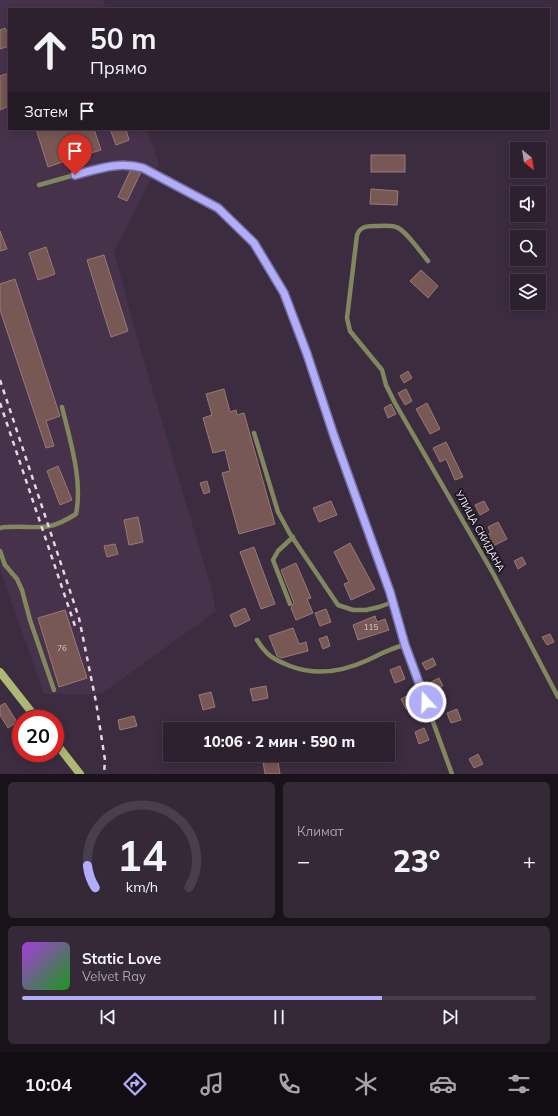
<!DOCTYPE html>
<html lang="ru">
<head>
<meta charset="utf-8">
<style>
	body { margin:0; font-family:Mulish,sans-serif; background:#352938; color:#f1f3f6; height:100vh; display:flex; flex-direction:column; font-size:15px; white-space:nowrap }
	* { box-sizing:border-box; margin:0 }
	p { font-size:13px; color:#a7a3ab }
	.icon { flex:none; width:22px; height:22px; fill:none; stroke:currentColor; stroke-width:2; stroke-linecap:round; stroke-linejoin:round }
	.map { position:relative; height:774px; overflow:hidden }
	.details { display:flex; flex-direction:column; gap:8px; padding:8px; background:#19121a; flex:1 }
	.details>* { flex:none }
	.hud { position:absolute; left:8px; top:8px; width:542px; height:122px; border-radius:0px; box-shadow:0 2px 10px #0003,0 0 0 1px #483e4c; background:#2d2130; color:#f1f3f6; overflow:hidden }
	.needle { width:26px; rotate:150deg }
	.tools { position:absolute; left:510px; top:142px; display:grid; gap:8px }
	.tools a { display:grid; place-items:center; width:36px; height:36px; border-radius:0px; background:#2d2130; box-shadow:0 2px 10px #0003,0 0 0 1px #483e4c; font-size:20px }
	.speed { position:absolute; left:12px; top:710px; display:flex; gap:8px; font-size:20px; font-weight:700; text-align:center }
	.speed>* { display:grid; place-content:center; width:52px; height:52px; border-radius:50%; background:#2d2130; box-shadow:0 2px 10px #0003,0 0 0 1px #483e4c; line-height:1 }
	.speed .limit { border:6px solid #d22; background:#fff; color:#111 }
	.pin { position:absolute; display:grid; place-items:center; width:34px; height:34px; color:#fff; margin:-41px -17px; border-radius:50% 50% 50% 0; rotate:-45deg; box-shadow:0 0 4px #0007 }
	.pin .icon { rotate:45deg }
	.me { position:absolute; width:44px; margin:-22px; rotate:340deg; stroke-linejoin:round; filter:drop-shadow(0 0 3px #0008) }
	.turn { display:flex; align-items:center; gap:14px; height:84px; padding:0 16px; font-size:18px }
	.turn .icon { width:52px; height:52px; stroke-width:2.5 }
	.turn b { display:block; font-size:28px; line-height:34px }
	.then { display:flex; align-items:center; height:38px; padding:0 16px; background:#0003; gap:8px; font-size:15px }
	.big { font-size:30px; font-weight:800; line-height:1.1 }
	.details .tile { flex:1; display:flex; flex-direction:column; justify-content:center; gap:6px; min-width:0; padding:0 14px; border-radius:6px; background:#352938 }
	.details .dial { align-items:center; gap:0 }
	.dial svg { height:104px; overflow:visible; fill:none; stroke:#483e4c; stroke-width:7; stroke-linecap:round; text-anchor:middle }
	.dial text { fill:#f1f3f6; stroke:none }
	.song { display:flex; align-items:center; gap:12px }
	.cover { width:48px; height:48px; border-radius:6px; background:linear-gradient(135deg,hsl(280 70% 55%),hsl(120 70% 35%)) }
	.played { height:4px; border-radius:2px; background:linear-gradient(90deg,#b2adf9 70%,#483e4c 70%) }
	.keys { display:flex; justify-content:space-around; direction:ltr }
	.heat { display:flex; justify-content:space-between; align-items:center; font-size:22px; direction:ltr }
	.details .tiles { flex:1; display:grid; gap:8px; grid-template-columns:1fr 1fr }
	.tile:last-child { grid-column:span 2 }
	.trip { position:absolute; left:163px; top:722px; width:232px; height:40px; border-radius:0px; background:#2d2130; box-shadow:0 2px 10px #0003,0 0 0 1px #483e4c; font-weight:800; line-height:40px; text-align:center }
	.tab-bar { display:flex; height:64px; justify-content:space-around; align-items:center; background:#120d13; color:#a7a3ab }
	.tab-bar .icon { width:28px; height:28px }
	.tab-bar .current { color:#b2adf9 }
	.tab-bar b { font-size:18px; color:#f1f3f6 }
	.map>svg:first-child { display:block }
	.built { fill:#47324c }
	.building { fill:#775855; stroke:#9a7975 }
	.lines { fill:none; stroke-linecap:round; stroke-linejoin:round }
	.lane { stroke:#81885e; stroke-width:4.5 }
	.secondary { stroke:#aeb975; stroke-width:8 }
	.rail { stroke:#e2d7e5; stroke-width:2.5; stroke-dasharray:5 5; stroke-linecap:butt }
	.route-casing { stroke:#7470a2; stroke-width:10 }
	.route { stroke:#b2adf9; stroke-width:7 }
	.labels { text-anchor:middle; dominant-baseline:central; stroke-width:4; stroke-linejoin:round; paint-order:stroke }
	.number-label { font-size:8px; fill:#d8c9d2 }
	.street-label { font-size:10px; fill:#f9effc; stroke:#1f1721 }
</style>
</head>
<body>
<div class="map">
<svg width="558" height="774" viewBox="0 0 558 774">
	<rect width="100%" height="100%" fill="#3c2c40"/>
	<polygon class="built" points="0,0 103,0 106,9 9,9 9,129 147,129 159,164 114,251 136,334 210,584 216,611 101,694 44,694 0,569"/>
	<g class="building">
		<polygon points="5,28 7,32 9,31 9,46 0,49 0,30"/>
		<polygon points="9,73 9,106 0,110 0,76"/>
		<polygon points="36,129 94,129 101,150 81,156 76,139 63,144 68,160 48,167"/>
		<polygon points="110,129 126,129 129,140 116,145"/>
		<rect x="371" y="155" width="34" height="17"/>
		<polygon points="131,169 141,172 127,201 118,197"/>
		<polygon points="371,189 398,191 397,205 370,204"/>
		<polygon points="0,231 7,249 0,251"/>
		<polygon points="46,247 55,274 38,280 29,253"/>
		<polygon points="104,255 128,331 111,337 87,260"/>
		<polygon points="421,270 438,286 428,298 410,281"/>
		<polygon points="15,279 60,416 46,421 54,446 46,448 0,310 0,284"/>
		<polygon points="408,371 412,378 404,383 400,376"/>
		<polygon points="224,389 230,412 236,410 237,415 244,413 275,524 239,534 222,473 230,471 225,450 213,453 203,418 212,415 206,394"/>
		<polygon points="406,389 412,401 405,405 398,393"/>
		<polygon points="427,403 440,429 430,434 416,409"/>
		<polygon points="391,404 396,414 388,418 384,408"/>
		<polygon points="446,442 463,477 455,480 446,459 440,462 433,448"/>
		<polygon points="58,466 72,500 60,505 47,471"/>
		<polygon points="207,481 210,492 204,494 200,483"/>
		<polygon points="331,501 337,515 319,522 313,508"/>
		<polygon points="484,501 489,510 480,515 475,505"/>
		<polygon points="138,517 143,542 129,545 124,520"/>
		<polygon points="498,522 507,539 489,548 483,537 491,533 488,527"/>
		<polygon points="350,543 375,589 351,600 344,584 349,582 334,552"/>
		<polygon points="115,544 118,554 107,557 104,546"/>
		<polygon points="254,547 275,604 261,609 240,552"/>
		<polygon points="522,557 526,564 518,569 514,561"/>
		<polygon points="296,563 311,598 307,599 313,613 296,620 291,608 294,603 281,570"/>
		<polygon points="245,608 250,620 235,627 230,615"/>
		<polygon points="326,609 331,622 320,626 315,613"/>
		<polygon points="65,610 87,678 59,687 38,618"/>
		<polygon points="375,616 377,622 385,619 389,630 358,640 353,625"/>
		<polygon points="293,628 299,644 306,642 308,651 281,658 277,656 269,636"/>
		<polygon points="550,634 554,642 547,645 542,637"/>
		<polygon points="327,636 330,646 323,649 319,639"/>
		<polygon points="433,658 436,665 426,670 422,663"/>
		<polygon points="400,666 405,679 395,683 390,670"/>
		<polygon points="439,678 443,686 434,690 431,682"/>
		<polygon points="266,686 268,698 253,701 250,689"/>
		<polygon points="211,692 215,707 203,710 199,695"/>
		<polygon points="410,694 415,704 406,709 401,699"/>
		<polygon points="5,703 17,722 8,728 0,715 0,706"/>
		<polygon points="457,709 461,720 451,723 447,713"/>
		<polygon points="134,716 137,726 120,730 118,720"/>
		<polygon points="424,728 429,740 419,744 415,732"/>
		<polygon points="478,754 483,764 474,768 469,759"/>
		<polygon points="262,755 277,755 280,774 265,774"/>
	</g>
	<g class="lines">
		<g class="lane">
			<polyline points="39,185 103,167 120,164 134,165 154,172 218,208 254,243 284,293 307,353 334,436 393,602 405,645 452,774"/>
			<path d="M428,261C421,253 406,230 396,227C390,225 381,226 375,226C366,226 360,227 357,235L347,318L350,331L382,370L386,385L395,403L494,575L558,697"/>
			<polyline points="254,433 278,512 290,534 338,605 353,610 366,610 379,607 393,602"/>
			<path d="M0,528C16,525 37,529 50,526C60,524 68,519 76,514C83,481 70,440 62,407"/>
			<polyline points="0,551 5,565 17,579 22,590 30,620 54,690"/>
			<polyline points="290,604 273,560 278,551 293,537"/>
			<path d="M257,640C267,656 273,659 290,666C316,676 342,672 368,660C380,654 391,648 405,645"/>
		</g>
		<g class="secondary">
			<polyline points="0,672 37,719"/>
			<polyline points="55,742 80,774"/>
		</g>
		<g class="rail">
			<polyline points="0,380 79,618 96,702 105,760 104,774"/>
			<polyline points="0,403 76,629"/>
		</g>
	</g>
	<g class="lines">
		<g class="route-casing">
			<path id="route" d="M75,175C98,169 119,161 143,168L218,208L254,243L284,293L307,354L334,436L390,592L405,645L426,702"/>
		</g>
		<use href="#route" class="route"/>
	</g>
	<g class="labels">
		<g class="number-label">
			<text x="371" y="627">115</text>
			<text x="62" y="648">76</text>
		</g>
		<g class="street-label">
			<text transform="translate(480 531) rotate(61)">УЛИЦА СКИДАНА</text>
		</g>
	</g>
</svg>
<div class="tools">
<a><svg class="needle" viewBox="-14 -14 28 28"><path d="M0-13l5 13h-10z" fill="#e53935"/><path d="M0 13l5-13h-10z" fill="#a7a3ab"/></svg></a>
<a><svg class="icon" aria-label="sound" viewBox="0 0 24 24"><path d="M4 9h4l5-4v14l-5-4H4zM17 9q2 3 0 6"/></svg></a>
<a><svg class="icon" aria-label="search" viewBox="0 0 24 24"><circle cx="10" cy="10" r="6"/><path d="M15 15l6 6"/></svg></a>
<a><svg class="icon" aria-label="layers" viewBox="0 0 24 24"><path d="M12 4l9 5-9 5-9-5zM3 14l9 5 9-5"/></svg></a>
</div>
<div class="speed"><div class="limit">20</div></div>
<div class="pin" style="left:75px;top:175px;background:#d93025"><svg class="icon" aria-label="arrive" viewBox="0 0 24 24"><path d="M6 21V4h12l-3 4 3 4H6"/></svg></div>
<svg class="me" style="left:426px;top:702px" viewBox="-20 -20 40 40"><circle r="17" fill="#b2adf9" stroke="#fff" stroke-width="3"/><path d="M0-11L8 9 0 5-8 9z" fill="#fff"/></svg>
<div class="trip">10:06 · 2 мин · 590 m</div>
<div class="hud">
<div class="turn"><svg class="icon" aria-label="ahead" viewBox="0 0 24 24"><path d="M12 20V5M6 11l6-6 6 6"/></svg><div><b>50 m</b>Прямо</div></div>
<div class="then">Затем<svg class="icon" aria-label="arrive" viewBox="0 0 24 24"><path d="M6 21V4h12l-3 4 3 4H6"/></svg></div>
</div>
</div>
<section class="details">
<div class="tiles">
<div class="tile dial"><svg viewBox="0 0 100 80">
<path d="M14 69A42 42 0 1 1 86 69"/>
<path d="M14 69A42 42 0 0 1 8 52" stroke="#b2adf9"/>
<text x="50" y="56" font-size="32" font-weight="700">14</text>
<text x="50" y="72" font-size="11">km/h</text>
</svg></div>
<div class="tile"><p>Климат</p>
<div class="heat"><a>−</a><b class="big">23°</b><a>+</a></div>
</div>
<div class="tile">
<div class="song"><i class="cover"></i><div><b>Static Love</b><p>Velvet Ray</p></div></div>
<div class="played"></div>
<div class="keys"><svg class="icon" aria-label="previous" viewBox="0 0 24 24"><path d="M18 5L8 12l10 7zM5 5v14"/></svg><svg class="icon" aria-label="pause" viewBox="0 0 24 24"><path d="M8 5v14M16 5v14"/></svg><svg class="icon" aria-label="next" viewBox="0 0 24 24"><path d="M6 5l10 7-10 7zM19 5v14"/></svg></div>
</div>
</div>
</section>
<nav class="tab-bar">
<b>10:04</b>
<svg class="icon current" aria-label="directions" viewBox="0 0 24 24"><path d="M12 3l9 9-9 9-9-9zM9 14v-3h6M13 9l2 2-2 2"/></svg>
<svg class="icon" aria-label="music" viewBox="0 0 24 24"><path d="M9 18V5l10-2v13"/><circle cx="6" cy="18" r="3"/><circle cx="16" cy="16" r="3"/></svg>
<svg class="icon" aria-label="phone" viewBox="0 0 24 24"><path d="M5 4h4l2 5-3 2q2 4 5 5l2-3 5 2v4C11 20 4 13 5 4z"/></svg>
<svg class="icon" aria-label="climate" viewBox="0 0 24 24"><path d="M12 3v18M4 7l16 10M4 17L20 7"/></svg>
<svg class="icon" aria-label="car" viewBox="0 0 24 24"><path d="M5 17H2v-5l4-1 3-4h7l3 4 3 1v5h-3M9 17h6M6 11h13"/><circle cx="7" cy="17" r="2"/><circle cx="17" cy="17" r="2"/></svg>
<svg class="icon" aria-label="filters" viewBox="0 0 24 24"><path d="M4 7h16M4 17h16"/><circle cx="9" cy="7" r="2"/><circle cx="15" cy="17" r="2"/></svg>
</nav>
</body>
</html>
